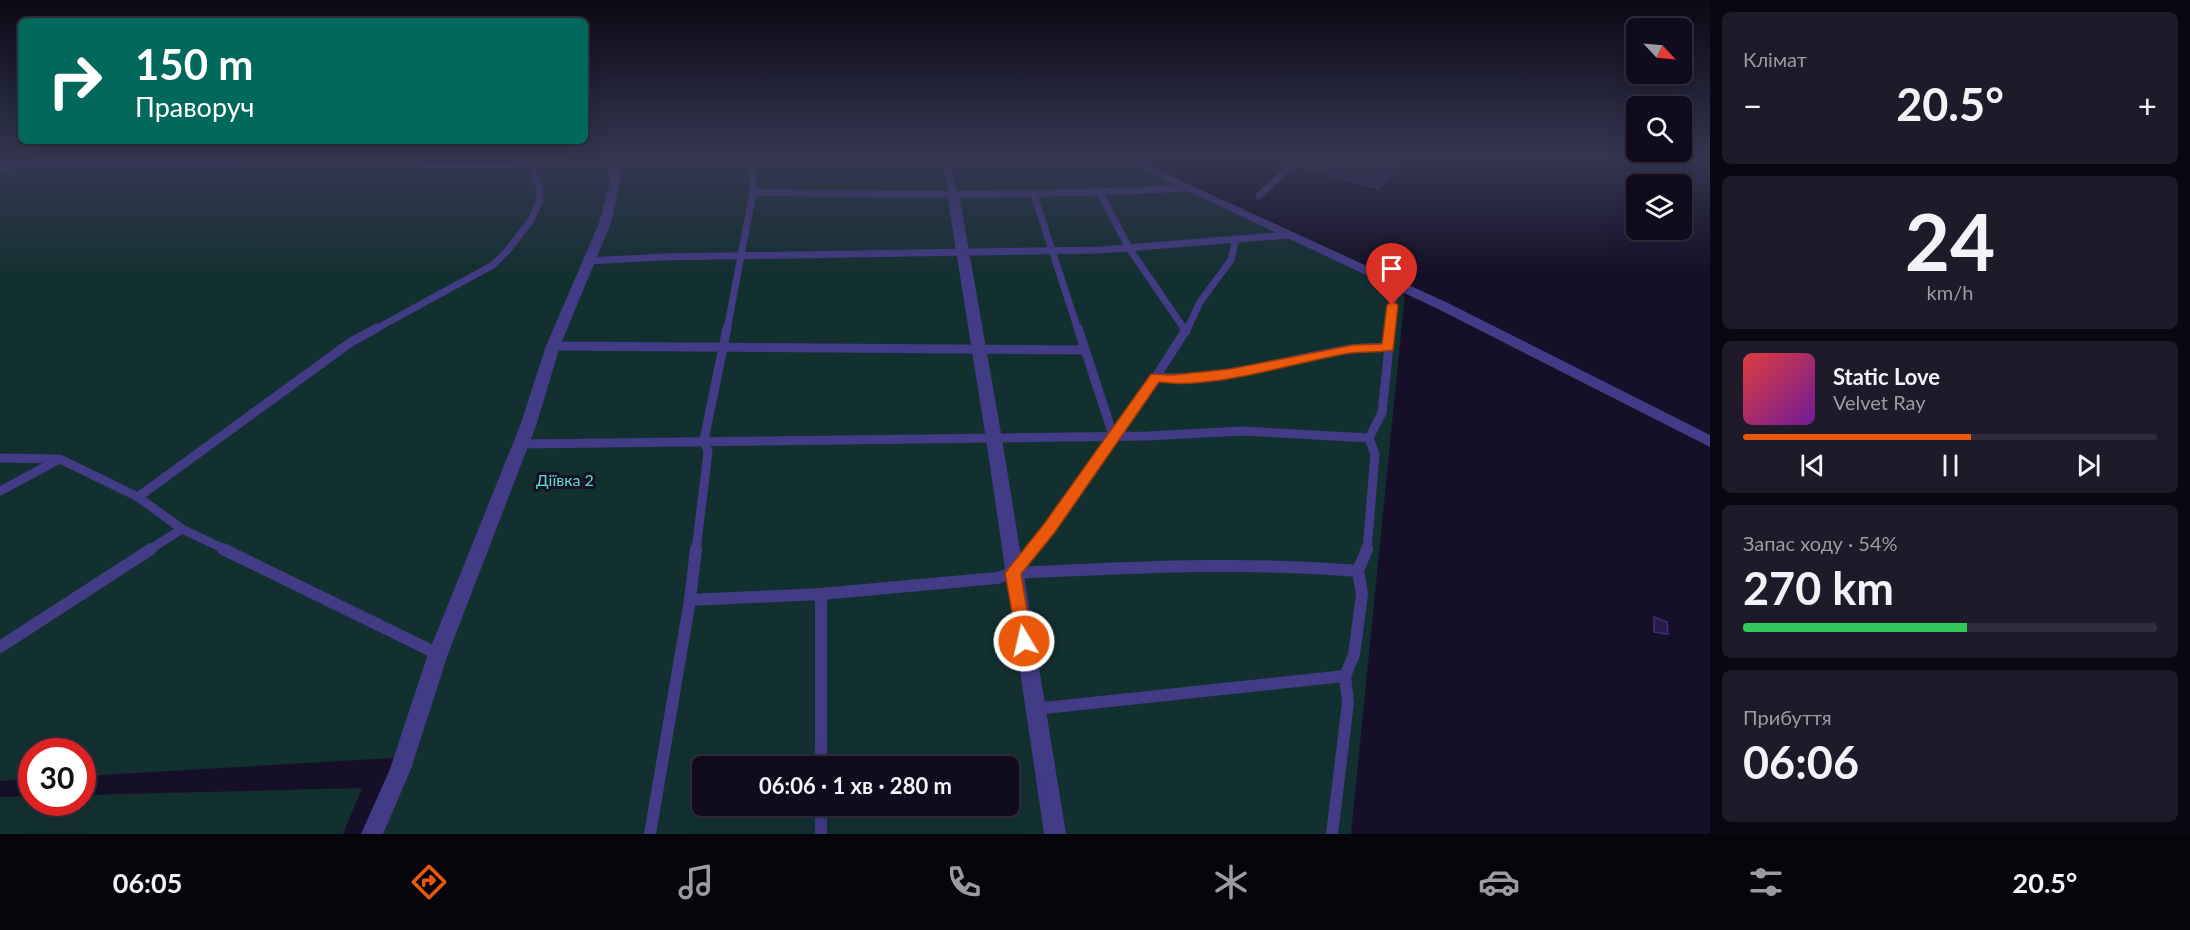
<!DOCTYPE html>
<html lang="uk">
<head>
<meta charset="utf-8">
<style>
	body { margin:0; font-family:Lato,sans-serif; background:#1e1a2a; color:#f1f3f6; height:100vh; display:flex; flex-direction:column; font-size:22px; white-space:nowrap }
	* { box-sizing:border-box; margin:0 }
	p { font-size:20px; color:#9c9ba4 }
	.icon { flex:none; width:33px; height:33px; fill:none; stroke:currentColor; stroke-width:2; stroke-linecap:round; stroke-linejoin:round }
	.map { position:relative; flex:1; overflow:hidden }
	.drawer { display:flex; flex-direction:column; gap:12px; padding:12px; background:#090710; width:480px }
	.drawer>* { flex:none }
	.guide { position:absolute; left:18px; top:18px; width:570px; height:126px; border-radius:9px; box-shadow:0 6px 24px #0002,0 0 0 2px #302c3b; background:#00695c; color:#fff; overflow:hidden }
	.needle { width:39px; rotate:116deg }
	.buttons { position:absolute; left:1626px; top:18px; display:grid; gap:12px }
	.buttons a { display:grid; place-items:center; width:66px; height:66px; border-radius:9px; background:#100c1d; box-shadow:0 6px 24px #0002,0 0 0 2px #302c3b; font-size:30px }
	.speed { position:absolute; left:18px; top:738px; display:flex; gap:12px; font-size:30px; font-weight:700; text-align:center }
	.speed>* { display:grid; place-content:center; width:78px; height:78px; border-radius:50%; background:#100c1d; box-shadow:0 6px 24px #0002,0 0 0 2px #302c3b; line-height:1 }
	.speed .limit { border:9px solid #d22; background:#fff; color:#111 }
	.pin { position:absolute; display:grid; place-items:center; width:51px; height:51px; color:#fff; margin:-62px -26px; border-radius:50% 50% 50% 0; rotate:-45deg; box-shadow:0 0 6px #0007 }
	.pin .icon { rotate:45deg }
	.me { position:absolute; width:66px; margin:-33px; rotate:351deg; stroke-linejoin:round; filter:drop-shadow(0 0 4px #0008) }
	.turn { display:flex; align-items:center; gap:21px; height:126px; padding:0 18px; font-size:27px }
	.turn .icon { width:78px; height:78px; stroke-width:2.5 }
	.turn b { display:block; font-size:42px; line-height:51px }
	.big { font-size:45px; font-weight:700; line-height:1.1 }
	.drawer .card { flex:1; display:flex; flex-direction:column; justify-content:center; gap:9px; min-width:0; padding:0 21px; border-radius:9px; background:#1e1a2a }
	.drawer .dial { align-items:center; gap:0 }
	.dial b { font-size:78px; line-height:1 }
	.song { display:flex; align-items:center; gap:18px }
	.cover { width:72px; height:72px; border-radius:9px; background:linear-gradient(135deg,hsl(0 70% 55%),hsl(280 70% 35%)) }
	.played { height:6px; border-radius:3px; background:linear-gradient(90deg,#ea580c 55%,#302c3b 55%) }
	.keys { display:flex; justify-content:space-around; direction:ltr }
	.heat { display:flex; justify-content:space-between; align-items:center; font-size:33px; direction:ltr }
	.charge { height:9px; border-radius:4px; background:linear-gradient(90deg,#34c759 54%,#302c3b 0) }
	.trip { position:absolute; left:692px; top:756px; width:327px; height:60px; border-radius:9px; background:#100c1d; box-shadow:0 6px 24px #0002,0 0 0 2px #302c3b; font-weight:700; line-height:60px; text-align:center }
	.dock { display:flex; height:96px; justify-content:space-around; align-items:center; background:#06050c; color:#9c9ba4 }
	.dock .icon { width:42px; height:42px }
	.dock .active { color:#ea580c }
	.dock b { font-size:27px; color:#f1f3f6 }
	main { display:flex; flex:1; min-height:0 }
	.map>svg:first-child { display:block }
	.green { fill:#133030; fill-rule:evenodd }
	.building { fill:#271c47; stroke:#3f2e73; stroke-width:1.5 }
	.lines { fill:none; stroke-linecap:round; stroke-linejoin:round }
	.service-far2 { stroke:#423b85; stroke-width:7 }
	.service-far1 { stroke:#423b85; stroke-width:9 }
	.service { stroke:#423b85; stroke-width:12 }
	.minor { fill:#423b85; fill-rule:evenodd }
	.route { fill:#ea580c; stroke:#983908; stroke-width:1.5 }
	.labels { text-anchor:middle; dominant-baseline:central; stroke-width:6; stroke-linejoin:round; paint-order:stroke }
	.park-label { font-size:16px; fill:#61dfc6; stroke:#151027 }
</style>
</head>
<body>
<main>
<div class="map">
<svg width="1710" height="834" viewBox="0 0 1710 834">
	<rect width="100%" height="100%" fill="#151027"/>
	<g class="green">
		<path d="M0,158L528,159L95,164L90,167L537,162H590L603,164L623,158H1120L1306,244L1405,293L1351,834H380L409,757L83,776L82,752H32L31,779L0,781ZM702,766H1008V806H702Z"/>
		<polygon points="362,788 343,834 0,834 0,797 31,796 32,802 82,802 83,795"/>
	</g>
	<g class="building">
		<polygon points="1318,158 1392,158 1383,169 1392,172 1379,189 1309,168"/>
		<polygon points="1654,617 1667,622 1668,634 1654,632"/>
	</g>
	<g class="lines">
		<g class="service-far2">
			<polyline points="946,158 953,194"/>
			<polyline points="517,161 610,158"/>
			<polyline points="1392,164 1397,158"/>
			<polyline points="0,166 422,162"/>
			<path d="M753,192C899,195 1042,196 1188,188"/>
			<polyline points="1100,193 1129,248 1185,330"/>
			<polyline points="1034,195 1078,330"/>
			<polyline points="1259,196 1298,158"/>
			<polyline points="587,261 662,257 1101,250 1289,235"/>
			<polyline points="374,330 493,265 508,250 531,220 540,200 539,187 532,168 522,166 416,166"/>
			<polyline points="727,330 753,192 752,160"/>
			<polyline points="1187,330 1200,302 1231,260 1235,242"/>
			<polyline points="1390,330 1395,284"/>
		</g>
		<g class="service-far1">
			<polyline points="1078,328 1113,435"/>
			<polyline points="1184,328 1186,331"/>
			<polyline points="553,346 1084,350"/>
			<path d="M1156,377C1224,382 1285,359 1351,349C1363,347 1376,348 1388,347"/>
			<polyline points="521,444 1147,436 1243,431 1369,438"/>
			<polyline points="0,458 60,459 138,497 182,529 226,550"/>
			<polyline points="0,491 58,460"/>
			<polyline points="138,497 351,342 377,328"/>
			<polyline points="149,550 182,529"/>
			<polyline points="696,550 708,452 704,440 727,328"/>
			<polyline points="1031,550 1156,377 1187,328"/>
			<polyline points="1367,550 1375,454 1369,438 1382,413 1391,328"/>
		</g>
		<g class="service">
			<polyline points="223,549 438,654"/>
			<polyline points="1016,569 1032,549"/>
			<polyline points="821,594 821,766"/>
			<path d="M690,600L821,594L997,578L1013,573C1128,568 1243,561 1358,571"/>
			<polyline points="0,647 151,549"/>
			<polyline points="1035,709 1345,676"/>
			<polyline points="821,806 821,834"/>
			<polyline points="650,834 690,600 696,549"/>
			<polyline points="1332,834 1348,703 1345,676 1354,655 1362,594 1358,571 1367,549"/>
		</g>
		<g class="minor">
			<polygon points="605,158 618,158 616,160 620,183 611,223 560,346 536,426 448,654 411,769 383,834 361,834 390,769 428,654 520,426 546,346 599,223 610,183"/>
			<polygon points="1118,158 1131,158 1448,303 1710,435 1710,447 1438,309"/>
			<polygon points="953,191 959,194 1002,439 1066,834 1044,834 986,439 947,194"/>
		</g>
	</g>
	<linearGradient id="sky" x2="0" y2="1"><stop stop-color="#0c0915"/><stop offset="0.58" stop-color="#353752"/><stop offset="1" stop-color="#353752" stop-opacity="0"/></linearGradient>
	<rect width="1710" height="274" fill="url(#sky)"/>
	<path class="route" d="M1392,301L1398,305L1393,350C1379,353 1365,351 1351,353C1294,362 1215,390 1159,382L1055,532L1021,574L1032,641L1030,646L1024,648L1018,646L1005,573L1044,524L1151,374L1173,375L1230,369L1353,345L1382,344L1387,305Z"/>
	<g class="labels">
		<g class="park-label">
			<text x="565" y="479">Діївка 2</text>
		</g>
	</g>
</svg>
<div class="buttons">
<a><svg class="needle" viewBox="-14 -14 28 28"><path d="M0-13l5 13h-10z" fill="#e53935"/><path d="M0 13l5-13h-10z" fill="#9c9ba4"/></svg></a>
<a><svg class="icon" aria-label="search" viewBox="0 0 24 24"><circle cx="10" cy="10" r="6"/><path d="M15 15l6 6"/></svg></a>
<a><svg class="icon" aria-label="layers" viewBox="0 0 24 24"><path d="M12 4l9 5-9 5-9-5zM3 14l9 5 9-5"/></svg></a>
</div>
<div class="speed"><div class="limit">30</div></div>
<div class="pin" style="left:1392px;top:305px;background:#d93025"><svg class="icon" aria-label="arrive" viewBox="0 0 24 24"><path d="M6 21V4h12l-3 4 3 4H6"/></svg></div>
<svg class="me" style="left:1024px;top:641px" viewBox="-20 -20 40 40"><circle r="17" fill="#ea580c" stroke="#fff" stroke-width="3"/><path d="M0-11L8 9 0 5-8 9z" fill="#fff"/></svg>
<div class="trip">06:06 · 1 хв · 280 m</div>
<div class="guide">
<div class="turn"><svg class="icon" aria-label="right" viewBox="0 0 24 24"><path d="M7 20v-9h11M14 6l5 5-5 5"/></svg><div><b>150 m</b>Праворуч</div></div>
</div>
</div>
<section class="drawer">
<div class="card"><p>Клімат</p>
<div class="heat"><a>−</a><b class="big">20.5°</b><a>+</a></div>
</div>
<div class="card dial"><b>24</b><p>km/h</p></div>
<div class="card">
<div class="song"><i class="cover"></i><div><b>Static Love</b><p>Velvet Ray</p></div></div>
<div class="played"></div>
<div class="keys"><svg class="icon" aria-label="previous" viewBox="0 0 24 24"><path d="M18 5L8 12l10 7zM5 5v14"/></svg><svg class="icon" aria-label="pause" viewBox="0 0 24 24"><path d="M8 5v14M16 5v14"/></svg><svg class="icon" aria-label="next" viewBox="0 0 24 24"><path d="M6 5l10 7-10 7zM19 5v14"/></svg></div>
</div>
<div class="card"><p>Запас ходу · 54%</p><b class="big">270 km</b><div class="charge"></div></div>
<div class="card"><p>Прибуття</p><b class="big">06:06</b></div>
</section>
</main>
<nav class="dock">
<b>06:05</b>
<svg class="icon active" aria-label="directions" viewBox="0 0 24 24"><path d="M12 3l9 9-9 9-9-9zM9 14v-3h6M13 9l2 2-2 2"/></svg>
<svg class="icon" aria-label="music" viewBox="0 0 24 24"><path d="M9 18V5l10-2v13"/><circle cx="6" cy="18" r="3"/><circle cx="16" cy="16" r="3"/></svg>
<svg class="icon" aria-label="phone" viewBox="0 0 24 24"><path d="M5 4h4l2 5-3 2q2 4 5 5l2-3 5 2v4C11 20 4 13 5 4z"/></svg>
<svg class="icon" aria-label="climate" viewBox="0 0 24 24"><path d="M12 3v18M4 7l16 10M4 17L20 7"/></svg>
<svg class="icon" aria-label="car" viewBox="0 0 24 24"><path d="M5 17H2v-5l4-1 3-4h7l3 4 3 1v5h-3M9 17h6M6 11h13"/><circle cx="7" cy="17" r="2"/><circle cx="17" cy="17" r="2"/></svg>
<svg class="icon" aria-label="filters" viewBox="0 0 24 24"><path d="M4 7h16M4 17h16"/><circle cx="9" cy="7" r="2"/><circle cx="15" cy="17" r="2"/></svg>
<b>20.5°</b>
</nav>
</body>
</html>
